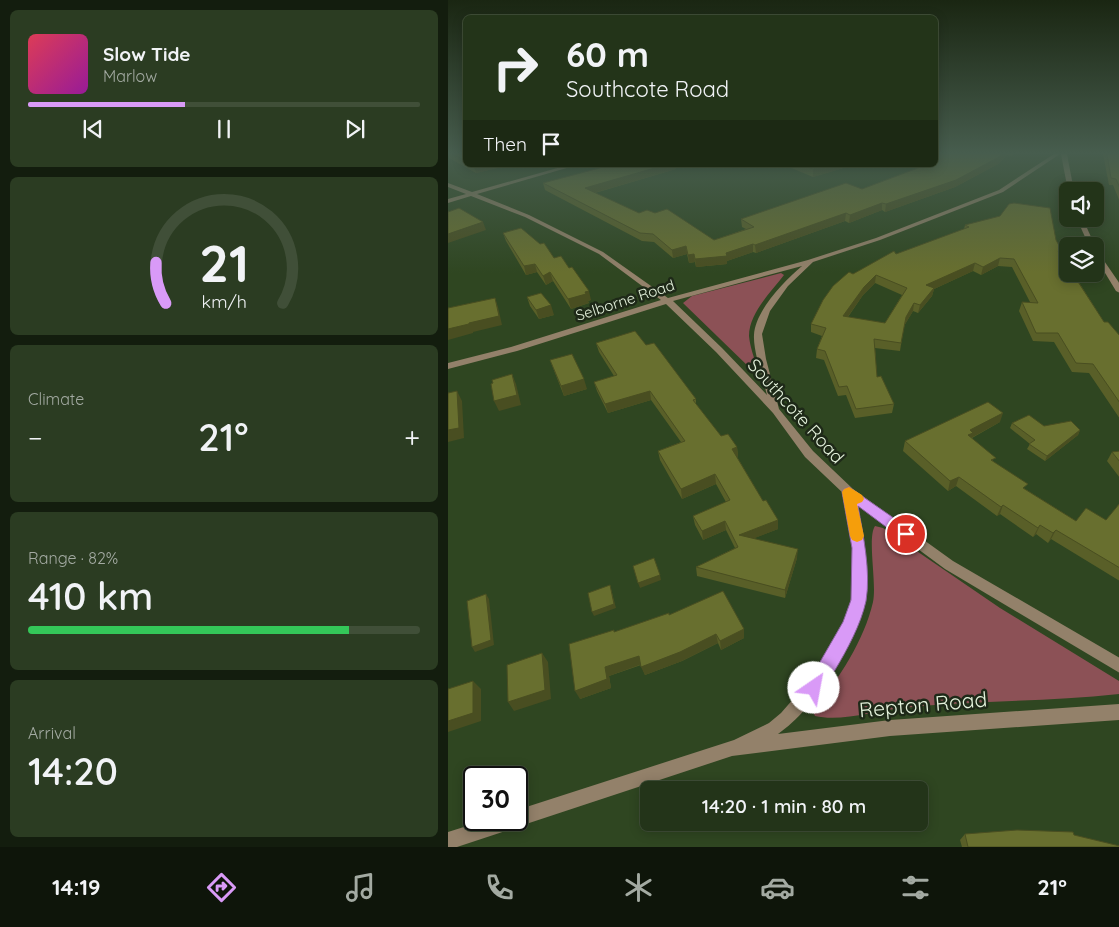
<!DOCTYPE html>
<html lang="en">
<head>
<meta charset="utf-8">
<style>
	body { margin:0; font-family:Quicksand,sans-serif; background:#2b3c22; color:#f1f3f6; height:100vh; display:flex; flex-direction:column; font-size:19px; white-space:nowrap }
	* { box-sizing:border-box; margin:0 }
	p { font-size:16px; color:#a3aaa2 }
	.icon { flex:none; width:28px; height:28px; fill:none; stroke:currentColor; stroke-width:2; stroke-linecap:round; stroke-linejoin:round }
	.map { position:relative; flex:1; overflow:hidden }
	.drawer { display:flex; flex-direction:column; gap:10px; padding:10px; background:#131d0e; width:448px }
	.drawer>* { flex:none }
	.banner { position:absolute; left:15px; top:15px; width:475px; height:152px; border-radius:8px; box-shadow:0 2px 12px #0003,0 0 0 1px #404f38; background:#233419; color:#f1f3f6; overflow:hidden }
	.tools { position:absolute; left:611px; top:182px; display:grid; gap:10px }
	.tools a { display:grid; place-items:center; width:45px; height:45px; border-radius:8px; background:#233419; box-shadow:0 2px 12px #0003,0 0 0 1px #404f38; font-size:25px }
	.speed { position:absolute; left:15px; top:766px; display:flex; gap:10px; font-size:25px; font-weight:700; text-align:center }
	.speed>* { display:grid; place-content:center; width:65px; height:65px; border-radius:50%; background:#233419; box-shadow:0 2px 12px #0003,0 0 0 1px #404f38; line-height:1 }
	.speed .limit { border:2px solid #111; border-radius:8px; background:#fff; color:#111 }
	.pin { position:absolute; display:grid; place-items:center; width:42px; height:42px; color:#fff; margin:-21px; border:2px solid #fff; border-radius:50%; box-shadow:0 1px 5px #0007 }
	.me { position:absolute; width:55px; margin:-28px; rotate:33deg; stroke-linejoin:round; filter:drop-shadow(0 0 4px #0008) }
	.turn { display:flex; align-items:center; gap:18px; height:105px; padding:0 20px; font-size:22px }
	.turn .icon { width:65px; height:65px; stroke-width:2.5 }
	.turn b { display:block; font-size:35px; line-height:42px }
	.then { display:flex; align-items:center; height:48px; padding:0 20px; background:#0003; gap:10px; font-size:19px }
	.big { font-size:38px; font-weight:600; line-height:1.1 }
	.drawer .card { flex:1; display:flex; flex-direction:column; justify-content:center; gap:8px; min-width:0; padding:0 18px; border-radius:8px; background:#2b3c22 }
	.drawer .dial { align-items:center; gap:0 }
	.dial svg { height:130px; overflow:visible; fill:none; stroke:#404f38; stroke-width:7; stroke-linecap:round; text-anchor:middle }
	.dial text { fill:#f1f3f6; stroke:none }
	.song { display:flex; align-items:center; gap:15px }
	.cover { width:60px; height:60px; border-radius:8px; background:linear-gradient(135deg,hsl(350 70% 55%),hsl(300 70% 35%)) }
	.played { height:5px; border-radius:2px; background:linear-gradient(90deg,#d99af7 40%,#404f38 40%) }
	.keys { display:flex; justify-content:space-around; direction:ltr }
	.heat { display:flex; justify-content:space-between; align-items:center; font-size:28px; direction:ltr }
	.charge { height:8px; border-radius:4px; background:linear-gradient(90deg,#34c759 82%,#404f38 0) }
	.trip { position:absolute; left:192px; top:781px; width:288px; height:50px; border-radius:8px; background:#233419; box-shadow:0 2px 12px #0003,0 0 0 1px #404f38; font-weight:600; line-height:50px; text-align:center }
	.menu { display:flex; height:80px; justify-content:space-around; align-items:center; background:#0e150a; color:#a3aaa2 }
	.menu .icon { width:35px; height:35px }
	.menu .selected { color:#d99af7 }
	.menu b { font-size:22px; color:#f1f3f6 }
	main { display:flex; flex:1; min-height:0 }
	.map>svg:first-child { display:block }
	.green { fill:#8c5156 }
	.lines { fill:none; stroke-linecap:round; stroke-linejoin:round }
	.street { fill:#93816a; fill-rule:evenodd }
	.wall { fill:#595f28; fill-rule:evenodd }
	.shaded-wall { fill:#494e21 }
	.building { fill:#686f2f; stroke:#494e21; fill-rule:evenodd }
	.route { fill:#d99af7; stroke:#8d64a1 }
	.slow { fill:#f59e0b }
	.labels { text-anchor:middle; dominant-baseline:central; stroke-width:5; stroke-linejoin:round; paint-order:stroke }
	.far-street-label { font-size:15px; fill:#e4f2dc; stroke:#1e2918 }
	.street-label { font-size:18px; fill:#e4f2dc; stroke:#1e2918 }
	.near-street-label { font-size:21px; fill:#e4f2dc; stroke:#1e2918 }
</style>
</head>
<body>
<main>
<section class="drawer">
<div class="card">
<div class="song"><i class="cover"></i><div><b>Slow Tide</b><p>Marlow</p></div></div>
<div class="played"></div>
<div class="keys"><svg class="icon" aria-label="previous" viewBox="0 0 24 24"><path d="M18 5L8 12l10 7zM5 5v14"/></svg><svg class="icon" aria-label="pause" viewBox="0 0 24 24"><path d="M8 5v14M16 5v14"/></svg><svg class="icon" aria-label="next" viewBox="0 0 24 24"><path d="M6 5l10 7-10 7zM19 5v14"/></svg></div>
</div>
<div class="card dial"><svg viewBox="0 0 100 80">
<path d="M14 69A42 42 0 1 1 86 69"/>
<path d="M14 69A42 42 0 0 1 8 44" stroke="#d99af7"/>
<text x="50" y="56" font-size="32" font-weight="700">21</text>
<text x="50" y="72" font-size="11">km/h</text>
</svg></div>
<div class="card"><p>Climate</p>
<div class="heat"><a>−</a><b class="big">21°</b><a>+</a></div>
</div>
<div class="card"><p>Range · 82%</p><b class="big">410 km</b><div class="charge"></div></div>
<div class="card"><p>Arrival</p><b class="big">14:20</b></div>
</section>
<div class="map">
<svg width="672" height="847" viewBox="0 0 672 847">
	<rect width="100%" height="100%" fill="#2f4621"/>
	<g class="green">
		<path d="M333,273L336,275C323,292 301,313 301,336C302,347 306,357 309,367L307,369H303L235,303L244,296Z"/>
		<path d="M427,526L435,528L552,608L671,681V694C599,702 526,700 454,708C429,711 392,722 367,716L365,712L367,709C391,678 416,641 425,602C429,583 419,538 427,526Z"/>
	</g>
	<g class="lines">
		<g class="street">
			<path d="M606,154H612L555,192L432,240L365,262L340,286L322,311L314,334L318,359L331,409L365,451L405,489L505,561L672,658V673L497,569L409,504C414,534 422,567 417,598C409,643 367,709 330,734L442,720L672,704V720L442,736L284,756L9,847H0V832L38,820H69V810L286,740L321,723L333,713L360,682L385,645L400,614L403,598L405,571L404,545L396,494L357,457L325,413L268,352L218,304L69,351L0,369V363L63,347L213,300L151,254L77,217L23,196L0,203V199L18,194L0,187V183L24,192L120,165H129L29,194L81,215L155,252L220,298L360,260L428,238L551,190ZM354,266C336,281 307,311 306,335C305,351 315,379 319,395L274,348L225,301Z"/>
			<polygon points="613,154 619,154 626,191 620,191"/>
			<polygon points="629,219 635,219 647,246 641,246"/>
			<polygon points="648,251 650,252 672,284 672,293 668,291 648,258"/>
		</g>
	</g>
	<g class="wall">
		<polygon points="0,154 18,154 18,165 58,166 28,173 1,158"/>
		<polygon points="488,154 566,154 564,156 559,155 550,164 507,187 437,212 434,210 401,223 397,221 308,253 305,252 279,261 279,264 248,267 247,262 241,263 239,254 225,258 206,242 194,241 97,190 95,183 228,169 147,193 191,213 266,240 298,229 294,227 293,219 414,189 477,165 476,165 488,165"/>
		<polygon points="655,154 672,154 672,202 665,185 661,185"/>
		<polygon points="308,165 403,165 402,166 365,177 336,165 316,168"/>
		<path d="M517,225L608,240L614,251L613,254L656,322L672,336V419L641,373L624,372L606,342L585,341L571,311L574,302H582L564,267L550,266L533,275L525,271L486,289L484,296L470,313L465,311L456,326L452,351L427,348L429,377L446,404L444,413L407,418L398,395L390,396L376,360L368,358L369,349L374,336L363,332V324L405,274L448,254L516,229ZM427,283L454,295L437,323L400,317L415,295Z"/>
		<polygon points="55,233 106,258 143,300 140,301 141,303 123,309 105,281 98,285 89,272 78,275 58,241"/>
		<polygon points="79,297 106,315 91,319 82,306"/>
		<polygon points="148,343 198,345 248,399 248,405 273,436 289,447 290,456 289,457 315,501 330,520 330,529 306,538 349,558 337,598 249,576 248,567 287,548 278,530 255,540 247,525 245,516 278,502 268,484 234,499 212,460 210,451 233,442 203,400 160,413 149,391 146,382 166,376 151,352"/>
		<polygon points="102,360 139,389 116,396"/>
		<polygon points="552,422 524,438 546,462 577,489 628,521 658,520 672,503 672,581 603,539 600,543 588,534 585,537 552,514 549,516 508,486 500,491 455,451 457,441"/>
		<polygon points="564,423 596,426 632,430 630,435 597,461 579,449 582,444 562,428"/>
		<polygon points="672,451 672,478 659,461 664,452"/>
		<polygon points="221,615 296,629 296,638 273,650 270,643 234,661 197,675 193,665 161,676 163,688 132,699 167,632"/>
		<polygon points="517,834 626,835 672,847 514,847 512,840"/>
	</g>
	<g class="shaded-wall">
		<polygon points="554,154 559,154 550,164 507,187 437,212 438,204"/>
		<polygon points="30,165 58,165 58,166 28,173 26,166"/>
		<polygon points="217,165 227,165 228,169 139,195 137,188"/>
		<polygon points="316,165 336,165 316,168"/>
		<polygon points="380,165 403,165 402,166 365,177 365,169"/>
		<polygon points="434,203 434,210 401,223 402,215"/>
		<polygon points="398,213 397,221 308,253 307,245"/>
		<polygon points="35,222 38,230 0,243 0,234"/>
		<polygon points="305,244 305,252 279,261 279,264 248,267 247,259 278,253"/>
		<polygon points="238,246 239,254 225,258 224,250"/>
		<polygon points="246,254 247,262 241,263 240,255"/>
		<polygon points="552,258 550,266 533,275 535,267"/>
		<polygon points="527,263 525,271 486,289 484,296 470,313 472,305 478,285"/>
		<polygon points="87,264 89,272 78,275 76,266"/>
		<polygon points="102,272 105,281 98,285 95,276"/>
		<polygon points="428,275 427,283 415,295 394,325 395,316 416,287"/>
		<polygon points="141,291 143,300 140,301 141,303 123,309 120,299"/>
		<polygon points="47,298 50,307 54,325 25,332 25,333 0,340 0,329 21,323"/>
		<polygon points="466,303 465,311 456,326 452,351 458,317"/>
		<polygon points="103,305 106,315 91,319 88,310"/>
		<polygon points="64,374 68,384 73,405 51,411 46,401"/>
		<polygon points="136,379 139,389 116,396 113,386"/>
		<polygon points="9,391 14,401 16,438 0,442 0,430"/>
		<polygon points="202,391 203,400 160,413 157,404"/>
		<polygon points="555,413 552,422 523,438 520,435 522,430"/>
		<polygon points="632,430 630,435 597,461 599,456"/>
		<polygon points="289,447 290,456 285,458 284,449"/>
		<polygon points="267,474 268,484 234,499 233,489"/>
		<polygon points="511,477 508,486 500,491 502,481"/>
		<polygon points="555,505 552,514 549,516 553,507"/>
		<polygon points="330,520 330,529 292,544 291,535"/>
		<polygon points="277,521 278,530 255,540 254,531"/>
		<polygon points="592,525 588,534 585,537 590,528"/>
		<polygon points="608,530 603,539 600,543 605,533"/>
		<polygon points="350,549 349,558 337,598 337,590"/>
		<polygon points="212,575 213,580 192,588 190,583"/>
		<polygon points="162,585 168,608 146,616 144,612"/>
		<polygon points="38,594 41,599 46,645 27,652 24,647"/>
		<polygon points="296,629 296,638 273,650 272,641"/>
		<polygon points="268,634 270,643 234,661 197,675 193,667"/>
		<polygon points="94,653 100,662 103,699 66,711 60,702"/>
		<polygon points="191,656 194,664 161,676 163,688 132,699 127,691 157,667"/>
		<polygon points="25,681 33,689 33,721 0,732 0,721"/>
	</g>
	<g class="building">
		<polygon points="4,154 18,154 18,161"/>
		<polygon points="488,154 554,154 551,157 508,180 438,204 434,203 402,215 398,213 307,245 305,244 278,253 279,256 247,259 246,254 240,255 238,246 224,250 205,234 192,233 95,183 163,165 217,165 137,188 191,213 199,210 207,213 219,209 266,240 306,227 293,219 398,183 414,189 478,165 488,165"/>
		<polygon points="659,154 672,154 672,188 668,179 663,178"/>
		<polygon points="354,165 380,165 365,169"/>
		<path d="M566,203L602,208L608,240L614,251H610L620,265V274H625L656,322H660L672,336V403L645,364L628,363L610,333H588L574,302L590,303L566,259L552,258L535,267L527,263L478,285L486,288L472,305L466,303L458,317L453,343L426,339L429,377L433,376L446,404L408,409L399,386L391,387L377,351L369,349L378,328L363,324L375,300L385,286L401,272L405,274L446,251L448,254L521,227L517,225L552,216L561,204ZM428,275L459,288L437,323L395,316L416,287Z"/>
		<polygon points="11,208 35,222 0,234 0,212"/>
		<polygon points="73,228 92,244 96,243 106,258 113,256 121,268 124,267 141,291 137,292 138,294 120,299 102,272 95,276 87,264 76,266 55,233"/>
		<polygon points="93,293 103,305 88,310 79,297"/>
		<polygon points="47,298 51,316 21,323 21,324 0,329 0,308"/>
		<polygon points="187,331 198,345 206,343 248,399 245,400 273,436 280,434 289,447 284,449 315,501 318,500 330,520 291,535 350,549 337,590 248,567 290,547 277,521 254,531 245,516 282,500 267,474 233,489 210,451 237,441 202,391 157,404 146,382 169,375 148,343"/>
		<polygon points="124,354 136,379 113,386 102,360"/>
		<polygon points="64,374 69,395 46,401 43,384 45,383 44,380"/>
		<polygon points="9,391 11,428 0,430 0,393"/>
		<polygon points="540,402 555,413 522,430 525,433 520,435 548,458 543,460 580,484 575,488 628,521 638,508 658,520 672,503 672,568 608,530 605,533 592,525 590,528 555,505 553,507 511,477 502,481 457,441"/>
		<polygon points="581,415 596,426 623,421 632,430 599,456 581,444 587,440 564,423"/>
		<polygon points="672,451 672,462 664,452"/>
		<polygon points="206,558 212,575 190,583 185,566"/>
		<polygon points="162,585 166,604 144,612 140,593"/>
		<polygon points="275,591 296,629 272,641 268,634 232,652 193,667 191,656 157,667 159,679 127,691 121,644 166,630 166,632 221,613 221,615"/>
		<polygon points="38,594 43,640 24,647 19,601"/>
		<polygon points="94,653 97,690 60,702 59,665"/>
		<polygon points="25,681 25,713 0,721 0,689"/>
		<polygon points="569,830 625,832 626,835 672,846 672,847 520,847 517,834"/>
	</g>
	<linearGradient id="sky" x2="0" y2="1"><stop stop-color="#1a2612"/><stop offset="0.56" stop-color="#475d4e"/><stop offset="1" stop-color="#475d4e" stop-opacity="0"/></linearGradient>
	<rect width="672" height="273" fill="url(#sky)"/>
	<path class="route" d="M401,487L463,530L465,534L463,538L458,539L453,538L410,506C415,535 423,571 418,601C413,624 399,650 387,670C381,679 376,692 366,696L360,694L357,688L395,622L403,600L404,548L394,492L396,489Z"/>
	<polygon class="slow" points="401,487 414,495 416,499 414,502 409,504 416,536 414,540 409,542 404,540 402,536 394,492 396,489"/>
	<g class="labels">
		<g class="far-street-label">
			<text transform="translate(177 300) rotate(-18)">Selborne Road</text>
		</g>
		<g class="street-label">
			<text transform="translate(348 411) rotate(48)">Southcote Road</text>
		</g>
		<g class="near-street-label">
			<text transform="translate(475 704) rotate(-5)">Repton Road</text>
		</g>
	</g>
</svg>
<div class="tools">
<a><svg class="icon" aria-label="sound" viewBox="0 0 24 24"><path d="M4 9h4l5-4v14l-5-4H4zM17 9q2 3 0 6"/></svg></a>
<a><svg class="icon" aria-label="layers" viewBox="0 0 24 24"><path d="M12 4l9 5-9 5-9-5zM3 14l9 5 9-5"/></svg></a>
</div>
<div class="speed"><div class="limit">30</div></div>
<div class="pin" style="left:458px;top:534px;background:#d93025"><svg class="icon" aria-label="arrive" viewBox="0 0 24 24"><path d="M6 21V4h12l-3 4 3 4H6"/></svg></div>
<svg class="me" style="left:366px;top:688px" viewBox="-20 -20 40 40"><circle r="19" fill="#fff"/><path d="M0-13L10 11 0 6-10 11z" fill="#d99af7"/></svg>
<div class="trip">14:20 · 1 min · 80 m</div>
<div class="banner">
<div class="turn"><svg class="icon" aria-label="right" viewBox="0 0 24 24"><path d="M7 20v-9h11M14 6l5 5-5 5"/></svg><div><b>60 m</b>Southcote Road</div></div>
<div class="then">Then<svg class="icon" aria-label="arrive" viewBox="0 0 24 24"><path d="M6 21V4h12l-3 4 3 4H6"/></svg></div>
</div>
</div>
</main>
<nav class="menu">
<b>14:19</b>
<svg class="icon selected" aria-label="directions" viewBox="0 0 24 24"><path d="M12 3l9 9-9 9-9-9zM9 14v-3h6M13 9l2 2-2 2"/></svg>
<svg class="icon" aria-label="music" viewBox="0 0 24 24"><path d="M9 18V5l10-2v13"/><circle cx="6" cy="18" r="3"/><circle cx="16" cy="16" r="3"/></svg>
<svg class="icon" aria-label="phone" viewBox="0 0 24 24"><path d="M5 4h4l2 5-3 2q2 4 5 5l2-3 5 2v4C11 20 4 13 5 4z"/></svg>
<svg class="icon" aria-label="climate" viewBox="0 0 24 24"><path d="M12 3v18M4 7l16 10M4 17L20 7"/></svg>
<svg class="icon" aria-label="car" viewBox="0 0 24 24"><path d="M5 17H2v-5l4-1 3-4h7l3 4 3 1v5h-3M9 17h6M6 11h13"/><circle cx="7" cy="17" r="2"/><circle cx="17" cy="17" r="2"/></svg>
<svg class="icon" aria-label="filters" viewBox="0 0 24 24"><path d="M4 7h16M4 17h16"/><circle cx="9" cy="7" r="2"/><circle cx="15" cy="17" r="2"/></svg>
<b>21°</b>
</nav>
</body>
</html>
